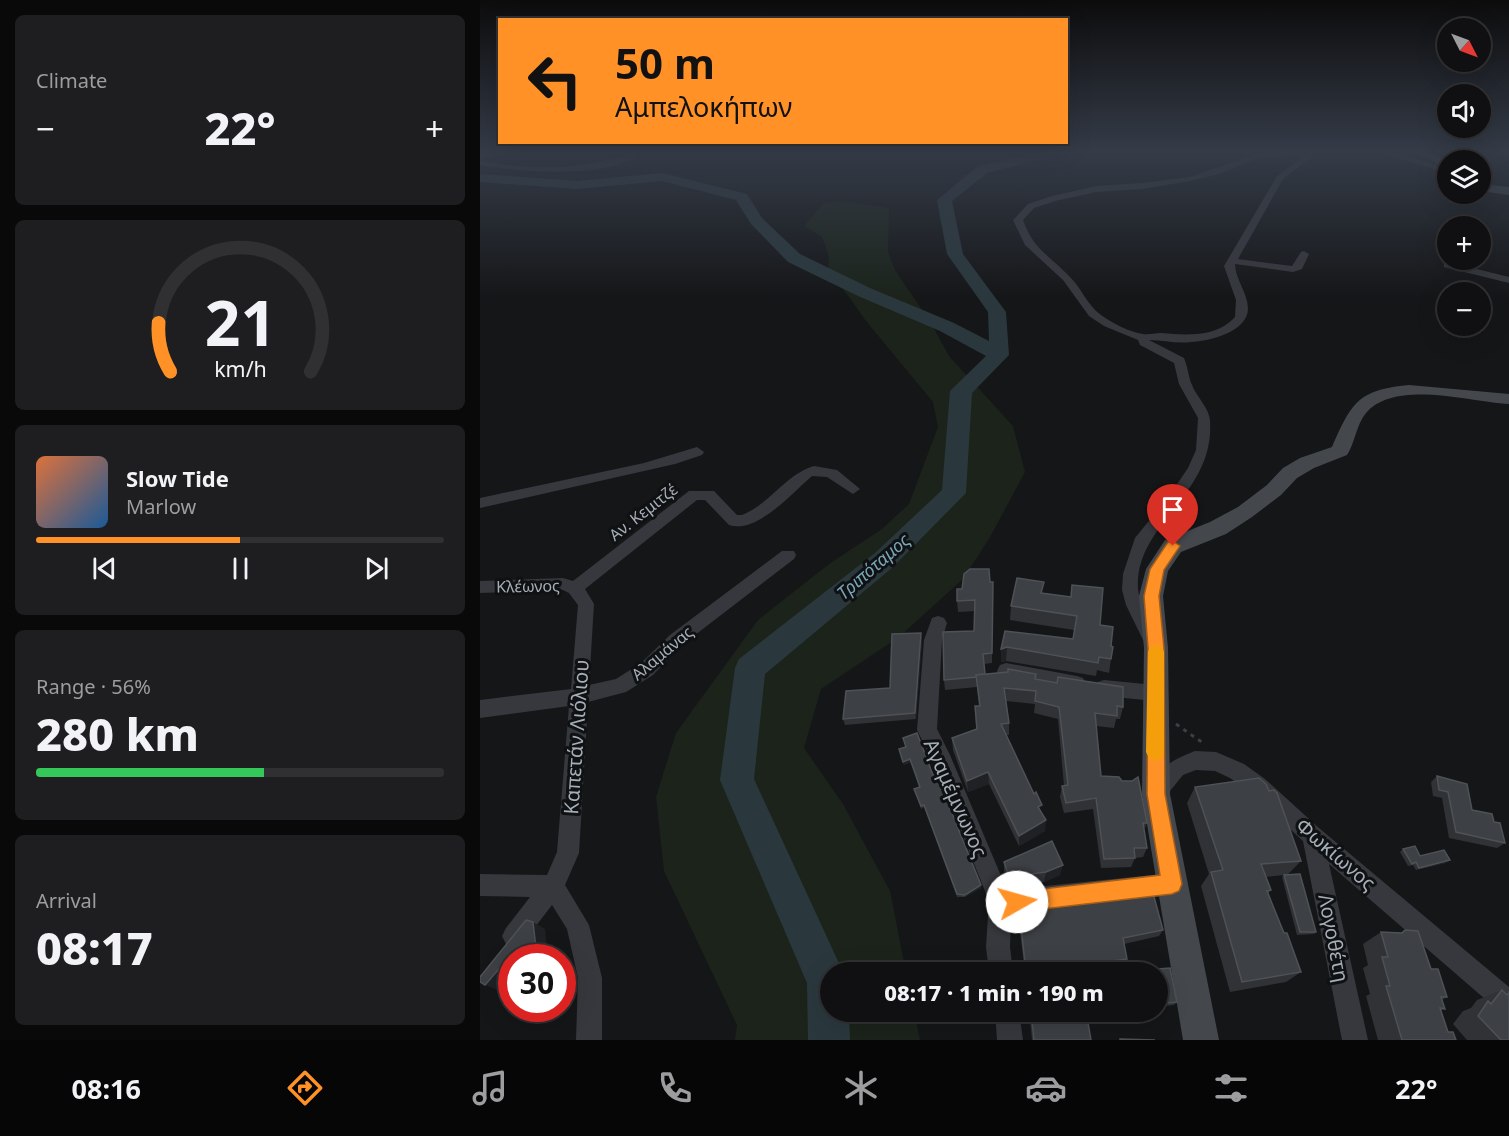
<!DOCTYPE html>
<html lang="en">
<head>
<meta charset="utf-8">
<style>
	body { margin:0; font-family:"Noto Sans",sans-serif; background:#1e1e20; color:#f1f3f6; height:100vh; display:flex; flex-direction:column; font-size:22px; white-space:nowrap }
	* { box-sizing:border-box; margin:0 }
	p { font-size:20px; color:#9c9d9f }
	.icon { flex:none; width:33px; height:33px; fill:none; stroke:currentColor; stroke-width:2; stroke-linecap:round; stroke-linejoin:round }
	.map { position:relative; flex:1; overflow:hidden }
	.side { display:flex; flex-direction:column; gap:15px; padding:15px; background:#09090a; width:480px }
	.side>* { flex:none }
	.hud { position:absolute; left:18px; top:18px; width:570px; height:126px; border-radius:0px; box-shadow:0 6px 24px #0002,0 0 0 2px #303032; background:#ff9126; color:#111; overflow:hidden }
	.needle { width:39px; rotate:132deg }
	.tools { position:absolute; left:957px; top:18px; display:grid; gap:12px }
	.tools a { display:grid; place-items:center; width:54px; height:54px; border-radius:50%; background:#101012; box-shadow:0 6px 24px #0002,0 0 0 2px #303032; font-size:30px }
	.speed { position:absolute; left:18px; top:944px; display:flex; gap:12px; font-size:30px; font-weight:700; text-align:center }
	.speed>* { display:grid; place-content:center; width:78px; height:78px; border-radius:50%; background:#101012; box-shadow:0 6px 24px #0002,0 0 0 2px #303032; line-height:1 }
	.speed .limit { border:9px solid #d22; background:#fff; color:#111 }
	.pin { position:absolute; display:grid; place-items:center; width:51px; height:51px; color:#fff; margin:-62px -26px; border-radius:50% 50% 50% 0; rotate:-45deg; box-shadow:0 0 6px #0007 }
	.pin .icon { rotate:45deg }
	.me { position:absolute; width:66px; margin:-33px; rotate:83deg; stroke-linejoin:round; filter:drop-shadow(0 0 4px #0008) }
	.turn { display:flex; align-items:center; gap:21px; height:126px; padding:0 18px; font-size:27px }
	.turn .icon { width:78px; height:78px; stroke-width:2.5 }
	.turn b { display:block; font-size:42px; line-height:51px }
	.big { font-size:45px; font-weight:800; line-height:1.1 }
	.side .card { flex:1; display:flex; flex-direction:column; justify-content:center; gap:9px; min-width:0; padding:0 21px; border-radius:9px; background:#1e1e20 }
	.side .dial { align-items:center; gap:0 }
	.dial svg { height:156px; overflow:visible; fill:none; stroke:#303032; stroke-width:7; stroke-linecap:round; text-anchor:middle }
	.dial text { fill:#f1f3f6; stroke:none }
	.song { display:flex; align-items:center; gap:18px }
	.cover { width:72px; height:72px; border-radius:9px; background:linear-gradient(135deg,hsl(20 70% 55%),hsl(210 70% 35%)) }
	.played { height:6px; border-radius:3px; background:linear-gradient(90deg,#ff9126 50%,#303032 50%) }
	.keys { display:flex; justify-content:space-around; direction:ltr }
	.heat { display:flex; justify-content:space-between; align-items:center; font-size:33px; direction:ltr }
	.charge { height:9px; border-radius:4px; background:linear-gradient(90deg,#34c759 56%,#303032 0) }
	.trip { position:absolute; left:340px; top:962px; width:348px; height:60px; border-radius:30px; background:#101012; box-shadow:0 6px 24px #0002,0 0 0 2px #303032; font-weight:800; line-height:60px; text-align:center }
	.tabs { display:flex; height:96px; justify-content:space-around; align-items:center; background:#060607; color:#9c9d9f }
	.tabs .icon { width:42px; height:42px }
	.tabs .current { color:#ff9126 }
	.tabs b { font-size:27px; color:#f1f3f6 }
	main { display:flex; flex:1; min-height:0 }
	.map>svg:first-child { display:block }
	.green { fill:#1b231b }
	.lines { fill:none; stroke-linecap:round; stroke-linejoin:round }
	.river { fill:#2a383d; fill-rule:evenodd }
	.path { stroke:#3c4044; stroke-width:3; stroke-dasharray:4 5; stroke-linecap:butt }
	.street { fill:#36383d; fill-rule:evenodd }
	.secondary { fill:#44484d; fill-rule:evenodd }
	.wall { fill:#313236 }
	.shaded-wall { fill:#202124 }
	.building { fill:#3d4044; stroke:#4e5156; stroke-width:1.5 }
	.route { fill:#ff9126; stroke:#a65e19; stroke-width:1.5 }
	.slow { fill:#f59e0b }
	.labels { text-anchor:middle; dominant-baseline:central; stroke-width:6; stroke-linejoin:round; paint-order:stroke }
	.street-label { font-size:16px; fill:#a6afb9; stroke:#101113 }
	.water-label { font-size:18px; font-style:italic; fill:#79a5b8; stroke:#101113 }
	.near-street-label { font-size:20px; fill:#a6afb9; stroke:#101113 }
</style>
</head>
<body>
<main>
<section class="side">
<div class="card"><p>Climate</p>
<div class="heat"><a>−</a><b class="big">22°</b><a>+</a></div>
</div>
<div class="card dial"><svg viewBox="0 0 100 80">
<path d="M14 69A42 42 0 1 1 86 69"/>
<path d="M14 69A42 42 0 0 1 8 44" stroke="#ff9126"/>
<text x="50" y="56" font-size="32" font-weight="700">21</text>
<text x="50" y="72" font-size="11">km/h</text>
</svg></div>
<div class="card">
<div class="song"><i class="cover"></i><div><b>Slow Tide</b><p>Marlow</p></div></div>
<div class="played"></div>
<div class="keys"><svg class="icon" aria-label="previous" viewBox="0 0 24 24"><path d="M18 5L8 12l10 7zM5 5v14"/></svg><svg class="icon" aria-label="pause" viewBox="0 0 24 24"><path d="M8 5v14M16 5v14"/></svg><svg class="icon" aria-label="next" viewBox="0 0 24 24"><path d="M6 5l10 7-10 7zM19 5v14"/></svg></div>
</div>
<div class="card"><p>Range · 56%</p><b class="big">280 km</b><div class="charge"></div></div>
<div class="card"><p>Arrival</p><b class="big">08:17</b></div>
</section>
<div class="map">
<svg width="1029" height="1040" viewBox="0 0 1029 1040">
	<rect width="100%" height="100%" fill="#151618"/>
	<polygon class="green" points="358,201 409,208 408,252 415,270 451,323 469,356 533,426 545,472 509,539 483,579 419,637 341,689 324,748 363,804 410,891 426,972 351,972 351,1011 434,1011 440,1040 255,1040 257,1025 184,871 176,797 196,733 278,620 349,564 402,529 429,504 458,427 453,402 386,321 348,268 349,257 342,237 324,226 343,204"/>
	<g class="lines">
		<polygon class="river" points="554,153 577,153 575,156 507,173 472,201 483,254 526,312 529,355 492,393 486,493 413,567 285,674 274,779 363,972 351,972 351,1011 369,1011 370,1040 328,1040 327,983 240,780 255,668 259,659 395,553 462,490 470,391 506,356 460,331 378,296 308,262 271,224 256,200 182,181 97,189 0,182 0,174 97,181 182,173 267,194 282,218 320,254 390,288 474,323 509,341 508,312 467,254 457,200 497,167"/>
		<polyline class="path" points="696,724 723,743"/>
		<g class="street">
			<path d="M152,153H163C126,179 43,173 0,165V161C52,170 102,171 152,153Z"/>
			<path d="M820,153L816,155L778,158L739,174L710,181L662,189L616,192L575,201L554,208L543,220C553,249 569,255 589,276C601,287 607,305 621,315C632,323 649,332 663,334C668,335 675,333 681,333C706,335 736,338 755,317L756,300L744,266L797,176L828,153H837L803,179L758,259L812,266L821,252L824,251L829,254L822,269L813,272L755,264C755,279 768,293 768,309C767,332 730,341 711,342C697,344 683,340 669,340L704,358C708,367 708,376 712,385C716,396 730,409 730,421C735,496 654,523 658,589C659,605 671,621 678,635L675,640L669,642L663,640L646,605L642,590L643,574L655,538L689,496L708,468L716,450L718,418L699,384L694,363L660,345L658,340L624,326L609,316L583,280L545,245L533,220L548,204L572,196L616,186L662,183L710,177L777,154Z"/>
			<polygon points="900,153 912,153 968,168 968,173"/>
			<polygon points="968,262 1029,277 1029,283 964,267 964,263"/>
			<polygon points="217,447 224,452 222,455 195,464 0,508 0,498 164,463"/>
			<path d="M334,466L357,470L380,489L373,494L347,477L332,476C312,493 277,534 249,525L225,500H217L105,589L114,604L109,685L136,679L161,663L190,635L302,551H314L316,555L314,559L202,645L173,675L146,692L108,702L99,853L85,885L109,925L122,978V1040H96L98,978L87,929L72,905L42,944L34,948L26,944L22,936L26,928L50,897L0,896V874L67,875L77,852L89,706L0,718V700L91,689L98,605L89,593L83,590L0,593V581L83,578L93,581L209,491H234L257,515H262C290,504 306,474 334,466Z"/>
			<polygon points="458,616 464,618 467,623 462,640 457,729 470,755 527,890 692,873 700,876 703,884 700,892 692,895 531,913 530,947 533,972 509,972 506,947 509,901 455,766 437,730 444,640 452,618"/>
			<polygon points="526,663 597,676 603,678 606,684 603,690 597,692 526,679 520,677 517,671 520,665"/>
			<polygon points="624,680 675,685 682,687 684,693 682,699 675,701 624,696 618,694 615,688 618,682"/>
			<path d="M715,751L736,752L764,764L785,779L839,828L1029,987V1015L1020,1012L849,864L888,1040H862L823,841L771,793L750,778L735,771L716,770L703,775L686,796L679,799L672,796L669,789C678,767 694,759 715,751Z"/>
			<polygon points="515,1011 539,1011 543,1040 517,1040"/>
		</g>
		<g class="secondary">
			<polygon points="0,153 21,153 0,159"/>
			<polygon points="936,153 949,153 968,161 968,169"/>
			<polygon points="1000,184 1029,187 1029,195 1000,191"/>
			<path d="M929,385L1029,394V404C990,402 915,379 886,413C876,425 875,443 867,455L834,468L817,478L801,495L772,517L746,534L701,552L688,571L683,596L688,648L690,794L739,1040H703L662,794L664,648L659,596L666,569L685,540L730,522L758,507L787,485L803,468L820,458L852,447C872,402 878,390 929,385Z"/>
		</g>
	</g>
	<g class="wall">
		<polygon points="510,582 513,582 512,663 504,664 505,674 555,679 643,707 640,719 636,719 634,728 616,726 621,776 667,823 664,830 667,848 663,857 655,858 651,867 621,868 613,809 584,813 580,797 582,786 584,786 578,719 554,713 555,704 526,701 529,723 529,735 526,735 561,813 565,831 539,846 509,784 488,792 473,750 472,738 496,729 495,706 499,706 497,687 465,690 464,680 494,631 495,611 478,612 477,601 482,589"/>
		<polygon points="563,593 620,625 631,646 631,659 629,673 617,670 616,676 526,661 521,662 521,649 525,631 593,639 594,630 530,620 531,606"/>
		<polygon points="442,640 436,719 365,725 363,719 410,688"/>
		<polygon points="419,749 453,775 501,888 485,897 477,897 444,807 441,809 435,792 434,789 439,787 431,762 424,765"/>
		<polygon points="957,776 992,810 1014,822 1025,843 1017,848 969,838 962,798 953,796 951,782"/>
		<polygon points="715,787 821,861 807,875 836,932 834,934 817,935 802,877 804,875 786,877 791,890 788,893 804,933 821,972 806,982 750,992 721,886 729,874 707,803"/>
		<polygon points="923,849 940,856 966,863 936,870 933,865 928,866 920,852"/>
		<polygon points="524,862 580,875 564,882 529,887 524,872"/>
		<polygon points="636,900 683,930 679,936 644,944 647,959 644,965 599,971 599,972 545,972 540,932 541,926 542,925 538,914 539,908"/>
		<polygon points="925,930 951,969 967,997 962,1000 965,1009 961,1010 968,1032 976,1040 898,1040 886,996 890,994 883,968 888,965 883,944 901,932 920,933"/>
		<polygon points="690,968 697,1002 694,1005 678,1007 678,972 664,972 665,970"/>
		<polygon points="1022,990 1025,993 1029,992 1029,1040 987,1040 973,1024 983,1011 991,1008 997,1000"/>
		<polygon points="549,1011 606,1011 611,1040 552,1040"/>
	</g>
	<g class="shaded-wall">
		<polygon points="441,633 442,640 436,719 435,713"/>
		<polygon points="527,647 526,661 521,662 521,649"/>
		<polygon points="430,759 431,762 424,765 423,762"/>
		<polygon points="508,772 509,784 488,792 487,781"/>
		<polygon points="566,820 565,831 539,846 539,836"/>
		<polygon points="970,860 966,863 936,870 939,868"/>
		<polygon points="583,865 580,875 564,882 566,872"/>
		<polygon points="501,885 501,888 485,897 485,895"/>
		<polygon points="53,922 65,929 68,957 57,957"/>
		<polygon points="25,962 32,975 18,990 5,985"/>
	</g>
	<g class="building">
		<polygon points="490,569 509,569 510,582 513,582 512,653 503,654 505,674 496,675 497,677 464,680 463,632 494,631 495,600 477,601 477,589 482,589 484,574"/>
		<polygon points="537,578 564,582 561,593 591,597 592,585 623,588 620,625 633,627 631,646 633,647 631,659 619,657 618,663 527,647 521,649 525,631 593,639 597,616 531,606"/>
		<polygon points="441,633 435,713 363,719 366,691 410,688 412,634"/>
		<polygon points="528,669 556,674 555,679 577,683 578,677 643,687 643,707 637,706 637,716 615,713 621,776 639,777 642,781 652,781 658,777 667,823 663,823 667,848 654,848 655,858 624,859 616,798 586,803 582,786 588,785 579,707 555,701 556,691 524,688 529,723 521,724 554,794 556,792 562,805 558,807 566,820 539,836 508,772 487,781 472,738 497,729 495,706 500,706 496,675 528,672"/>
		<polygon points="437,733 453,775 456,774 501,885 485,895 477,894 444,805 441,806 434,789 440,787 430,759 423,762 419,749 426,747 423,738"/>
		<polygon points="957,776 987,784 992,810 1012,814 1014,822 1020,823 1025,843 976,832 968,792 959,790"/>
		<polygon points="779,778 786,784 789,791 794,790 797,793 821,861 781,864 791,890 787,891 804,933 807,933 821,972 762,982 731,872 743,870 715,787"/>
		<polygon points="572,841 583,865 566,872 529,877 524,862"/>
		<polygon points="935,846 940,856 964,850 970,860 939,868 936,862 932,864 923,849"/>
		<polygon points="820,874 836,932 820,932 804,875"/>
		<polygon points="673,893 683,930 643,938 647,959 598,966 599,972 546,972 541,926 545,924 539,908 635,897 636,900"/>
		<polygon points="46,920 53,922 57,957 32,957 32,985 25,962 5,985 0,982 0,977"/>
		<polygon points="925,930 938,931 951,969 958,969 967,997 961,997 965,1009 960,1008 968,1032 973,1032 976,1040 922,1040 906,986 910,986 902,957 908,957 901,932 922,933"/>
		<polygon points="690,968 697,1002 678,1004 678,972 666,972 665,970"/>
		<polygon points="1022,990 1027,995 1029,992 1029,1040 1021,1040 998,1016 1008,1001 1011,1004"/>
		<polygon points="551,1011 606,1011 611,1040 554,1040"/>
		<polygon points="640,1039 675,1040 640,1040"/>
	</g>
	<linearGradient id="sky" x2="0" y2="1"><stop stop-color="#0c0c0d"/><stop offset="0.51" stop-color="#353c48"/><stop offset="1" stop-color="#353c48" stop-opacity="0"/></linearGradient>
	<rect width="1029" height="298" fill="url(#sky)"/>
	<polygon class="route" points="693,541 700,546 684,570 679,596 684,648 685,794 702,884 699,891 692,894 537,912 530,909 527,902 530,895 537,892 680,875 667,794 668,648 664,596 670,569 688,542"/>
	<polygon class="slow" points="676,645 682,647 684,652 684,752 682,758 675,761 669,758 666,752 668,652 670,647"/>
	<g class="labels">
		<g class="street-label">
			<text transform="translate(163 512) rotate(-38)">Αν. Κεμιτζέ</text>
			<text transform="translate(48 586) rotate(-1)">Κλέωνος</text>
			<text transform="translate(182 653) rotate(-40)">Αλαμάνας</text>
		</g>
		<g class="water-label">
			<text transform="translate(393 566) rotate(-41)">Τριπόταμος</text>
		</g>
		<g class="near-street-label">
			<text transform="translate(96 737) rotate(-86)">Καπετάν Λιόλιου</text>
			<text transform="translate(476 798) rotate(66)">Αγαμέμνωνος</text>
			<text transform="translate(856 854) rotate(41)">Φωκίωνος</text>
			<text transform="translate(854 938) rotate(79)">Λογοθέτη</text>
		</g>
	</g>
</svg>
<div class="tools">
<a><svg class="needle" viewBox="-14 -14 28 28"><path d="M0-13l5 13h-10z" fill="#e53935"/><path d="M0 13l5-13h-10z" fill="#9c9d9f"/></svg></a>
<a><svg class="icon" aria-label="sound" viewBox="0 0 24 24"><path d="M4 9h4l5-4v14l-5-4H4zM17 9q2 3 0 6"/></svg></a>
<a><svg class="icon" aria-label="layers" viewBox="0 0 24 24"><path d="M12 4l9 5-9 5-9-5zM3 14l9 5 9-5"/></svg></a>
<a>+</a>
<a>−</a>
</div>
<div class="speed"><div class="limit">30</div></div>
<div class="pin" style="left:693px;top:546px;background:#d93025"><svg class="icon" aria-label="arrive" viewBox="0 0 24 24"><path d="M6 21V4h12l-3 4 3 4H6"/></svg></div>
<svg class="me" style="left:537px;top:902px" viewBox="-20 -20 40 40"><circle r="19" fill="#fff"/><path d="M0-13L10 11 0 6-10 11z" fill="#ff9126"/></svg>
<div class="trip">08:17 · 1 min · 190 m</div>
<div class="hud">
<div class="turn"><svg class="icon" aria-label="left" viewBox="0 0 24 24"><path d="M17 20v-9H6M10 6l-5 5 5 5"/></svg><div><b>50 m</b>Αμπελοκήπων</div></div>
</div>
</div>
</main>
<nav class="tabs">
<b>08:16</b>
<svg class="icon current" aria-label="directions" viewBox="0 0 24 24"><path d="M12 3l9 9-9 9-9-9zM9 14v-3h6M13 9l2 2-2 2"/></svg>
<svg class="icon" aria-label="music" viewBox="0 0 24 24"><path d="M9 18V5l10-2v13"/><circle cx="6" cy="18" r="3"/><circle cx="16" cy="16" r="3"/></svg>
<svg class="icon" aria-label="phone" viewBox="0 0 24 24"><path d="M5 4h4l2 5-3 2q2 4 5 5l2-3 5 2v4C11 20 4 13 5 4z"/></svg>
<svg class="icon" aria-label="climate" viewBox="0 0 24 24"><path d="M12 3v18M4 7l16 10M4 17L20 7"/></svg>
<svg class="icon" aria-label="car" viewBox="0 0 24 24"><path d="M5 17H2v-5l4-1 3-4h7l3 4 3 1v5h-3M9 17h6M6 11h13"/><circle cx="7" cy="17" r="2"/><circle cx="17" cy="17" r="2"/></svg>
<svg class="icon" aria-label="filters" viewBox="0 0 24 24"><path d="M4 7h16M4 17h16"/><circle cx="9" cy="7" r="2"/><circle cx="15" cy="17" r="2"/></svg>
<b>22°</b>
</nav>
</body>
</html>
